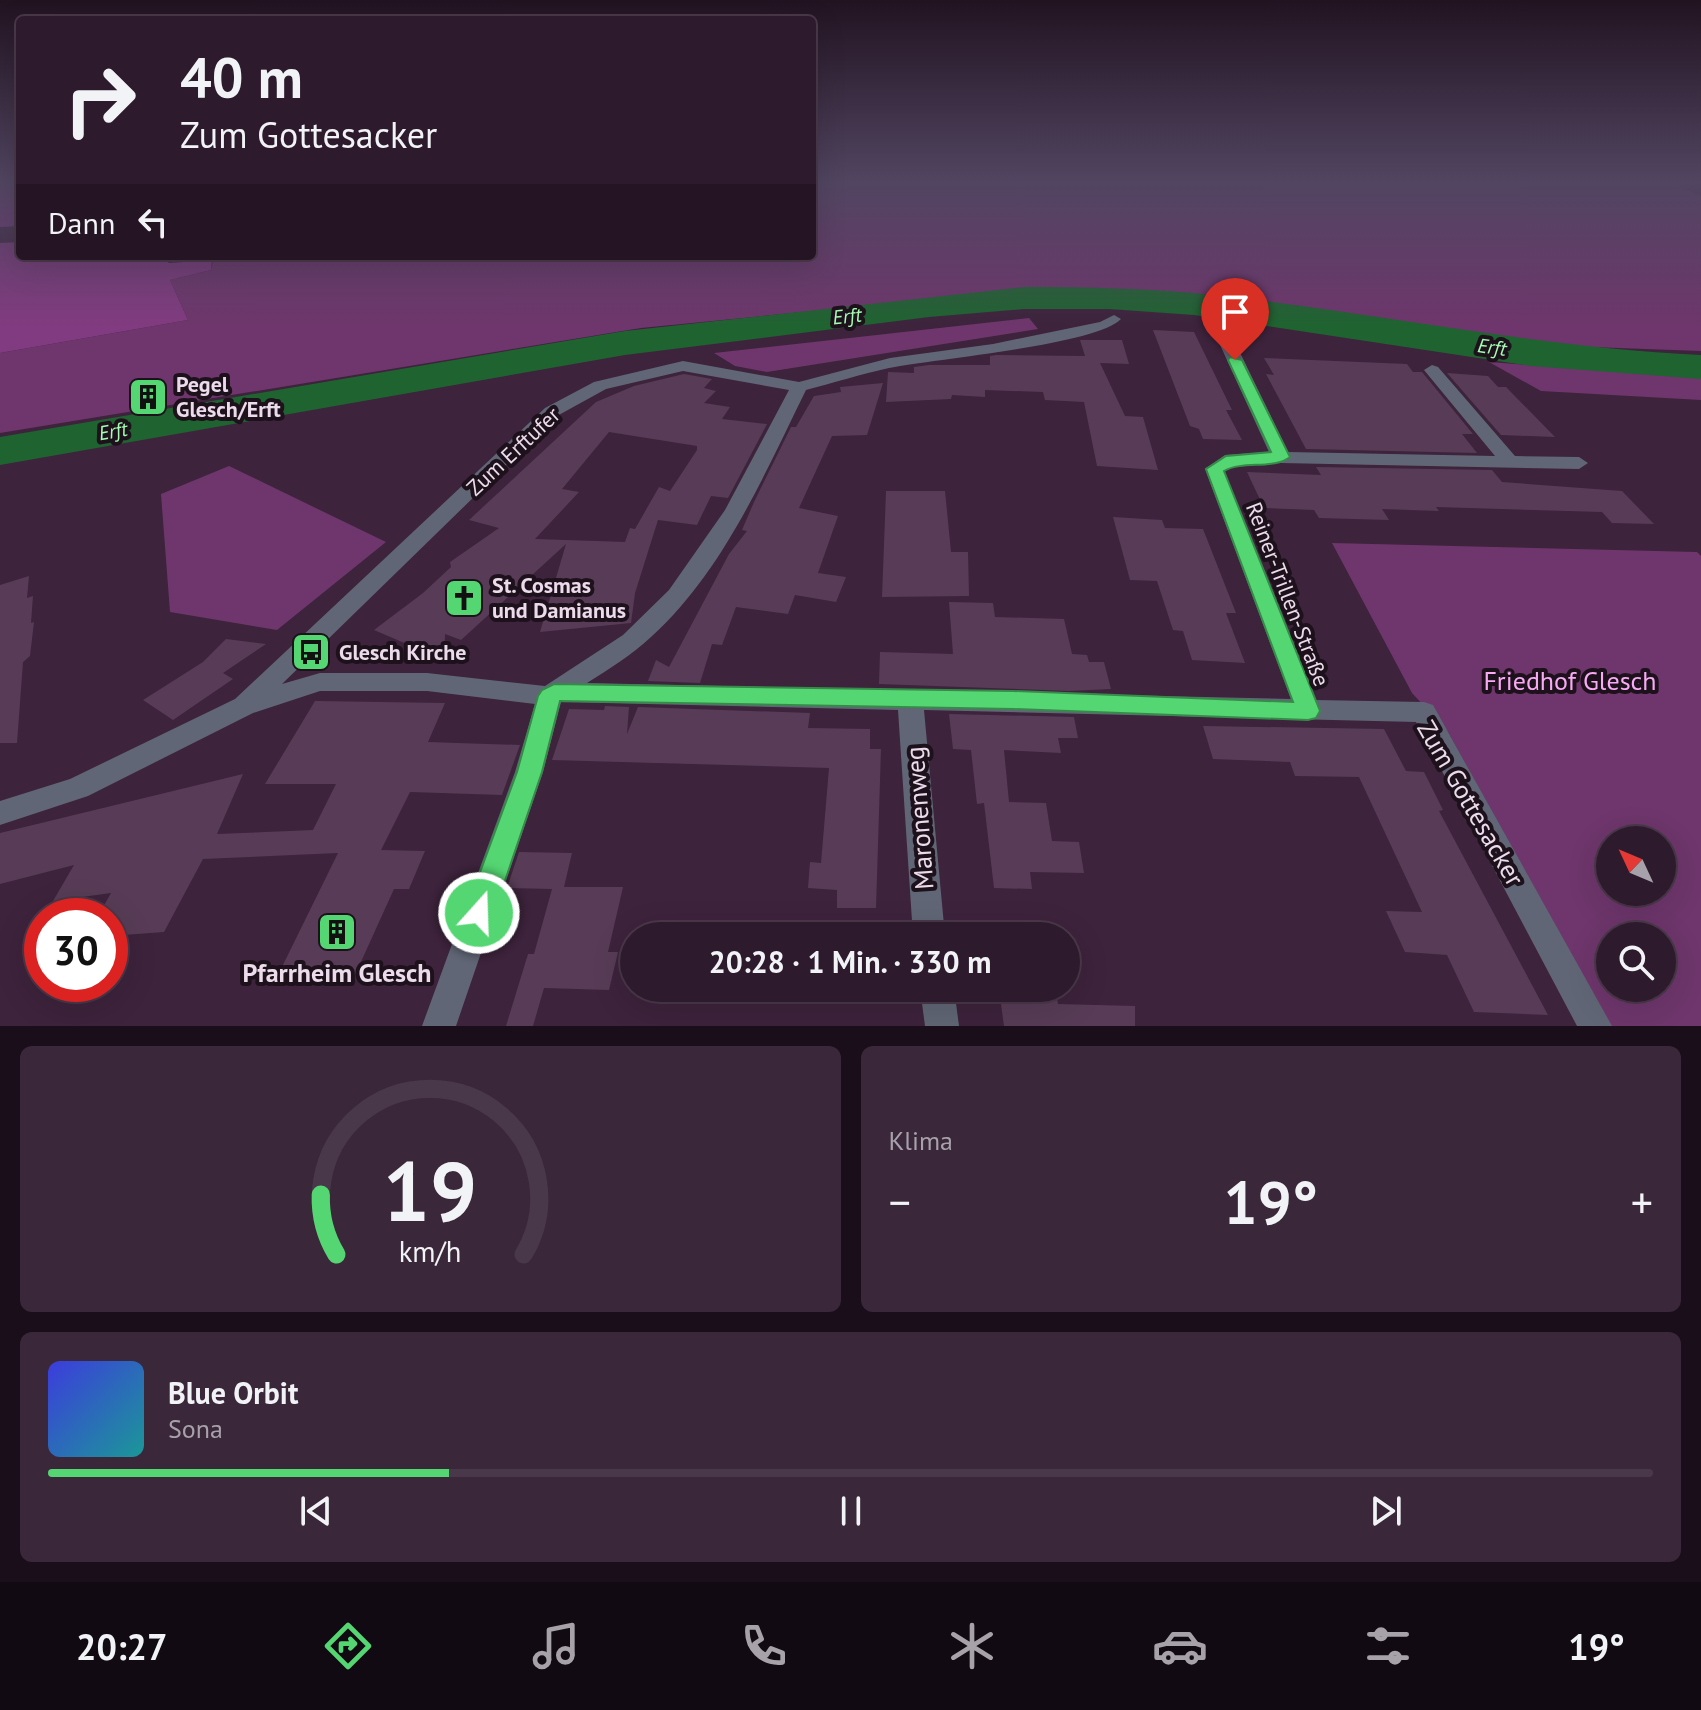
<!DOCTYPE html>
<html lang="de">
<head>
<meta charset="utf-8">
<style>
	body { margin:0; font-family:"PT Sans",sans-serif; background:#3a2739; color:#f1f3f6; height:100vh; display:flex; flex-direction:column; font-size:30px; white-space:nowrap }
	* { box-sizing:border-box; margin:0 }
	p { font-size:26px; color:#a7a1aa }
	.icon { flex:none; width:44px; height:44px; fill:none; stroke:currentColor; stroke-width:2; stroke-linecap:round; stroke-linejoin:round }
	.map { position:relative; height:1026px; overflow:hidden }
	.details { display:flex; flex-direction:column; gap:20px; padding:20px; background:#190e19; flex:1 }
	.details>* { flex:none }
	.hud { position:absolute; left:16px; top:16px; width:800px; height:244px; border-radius:8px; box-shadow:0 8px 32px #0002,0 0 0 2px #493849; background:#2e1a2d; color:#f1f3f6; overflow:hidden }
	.needle { width:52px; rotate:314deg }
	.fabs { position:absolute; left:1596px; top:826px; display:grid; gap:16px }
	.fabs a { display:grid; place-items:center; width:80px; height:80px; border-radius:50%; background:#2e1a2d; box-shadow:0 8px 32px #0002,0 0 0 2px #493849; font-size:40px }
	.speed { position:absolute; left:24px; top:898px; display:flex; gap:16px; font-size:40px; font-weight:700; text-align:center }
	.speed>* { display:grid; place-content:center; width:104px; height:104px; border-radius:50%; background:#2e1a2d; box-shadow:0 8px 32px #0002,0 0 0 2px #493849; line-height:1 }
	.speed .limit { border:12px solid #d22; background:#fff; color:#111 }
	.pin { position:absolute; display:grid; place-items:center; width:68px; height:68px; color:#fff; margin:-82px -34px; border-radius:50% 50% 50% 0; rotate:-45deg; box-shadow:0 0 8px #0007 }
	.pin .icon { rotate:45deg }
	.me { position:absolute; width:88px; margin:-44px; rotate:20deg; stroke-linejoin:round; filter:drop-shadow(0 0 6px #0008) }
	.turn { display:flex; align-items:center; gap:28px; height:168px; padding:0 32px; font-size:36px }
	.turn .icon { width:104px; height:104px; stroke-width:2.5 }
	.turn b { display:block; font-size:56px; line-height:68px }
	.then { display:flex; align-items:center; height:76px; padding:0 32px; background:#0003; gap:16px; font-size:30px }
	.big { font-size:60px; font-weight:700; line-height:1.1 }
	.details .widget { flex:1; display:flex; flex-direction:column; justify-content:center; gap:12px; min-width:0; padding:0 28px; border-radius:12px; background:#3a2739 }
	.details .dial { align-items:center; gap:0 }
	.dial svg { height:208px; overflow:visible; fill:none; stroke:#493849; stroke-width:7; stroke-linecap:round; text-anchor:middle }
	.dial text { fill:#f1f3f6; stroke:none }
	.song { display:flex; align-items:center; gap:24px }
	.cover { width:96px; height:96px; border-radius:12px; background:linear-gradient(135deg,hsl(240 70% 55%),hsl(180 70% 35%)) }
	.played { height:8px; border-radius:4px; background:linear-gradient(90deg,#54d672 25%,#493849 25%) }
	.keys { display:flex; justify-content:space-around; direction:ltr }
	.heat { display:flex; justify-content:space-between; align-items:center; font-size:44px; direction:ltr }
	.details .tiles { flex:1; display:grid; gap:20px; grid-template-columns:1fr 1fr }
	.widget:last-child { grid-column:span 2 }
	.trip { position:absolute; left:620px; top:922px; width:460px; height:80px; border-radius:40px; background:#2e1a2d; box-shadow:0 8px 32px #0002,0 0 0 2px #493849; font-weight:700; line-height:80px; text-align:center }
	.tab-bar { display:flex; height:128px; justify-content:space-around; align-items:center; background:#120a12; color:#a7a1aa }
	.tab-bar .icon { width:56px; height:56px }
	.tab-bar .on { color:#54d672 }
	.tab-bar b { font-size:36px; color:#f1f3f6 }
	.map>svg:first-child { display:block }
	.green { fill:#6e366c; fill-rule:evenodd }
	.forest { fill:#813b80 }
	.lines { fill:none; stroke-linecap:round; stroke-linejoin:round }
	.river { fill:#1f6330; fill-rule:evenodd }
	.building { fill:#583c57; fill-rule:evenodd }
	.minor { fill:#606675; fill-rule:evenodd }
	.route { fill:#54d672; stroke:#378b4a; stroke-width:2 }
	.labels { text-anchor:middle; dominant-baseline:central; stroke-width:8; stroke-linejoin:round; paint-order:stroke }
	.far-water-label { font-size:20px; font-style:italic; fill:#a5fcb3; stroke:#1d111c }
	.poi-label { font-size:22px; font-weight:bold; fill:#ecdbea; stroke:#1d111c; text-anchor:start }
	.street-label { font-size:22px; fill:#ecdbea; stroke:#1d111c }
	.near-park-label { font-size:26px; fill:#f8abf4; stroke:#1d111c }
	.near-street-label { font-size:26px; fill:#ecdbea; stroke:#1d111c }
	.near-poi-label { font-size:26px; font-weight:bold; fill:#ecdbea; stroke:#1d111c }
</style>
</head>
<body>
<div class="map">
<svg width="1701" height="1026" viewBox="0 0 1701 1026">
	<rect width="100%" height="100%" fill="#3d233c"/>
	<g class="green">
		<polygon points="812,183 1672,183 1701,196 1701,351 1562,346 1482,337 1192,294 1038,289 641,328 0,433 0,353 188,320 170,280 211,270 214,256 812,256"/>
		<polygon points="1029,318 1038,329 767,372 735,366 714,353"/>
		<polygon points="1489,362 1701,378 1701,400 1541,391"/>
		<polygon points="229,466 386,542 277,630 170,612 161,494"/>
		<path d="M1332,543L1697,552L1701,556V1026H1611L1448,732L1412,693ZM1610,840H1662V892H1610ZM1610,936H1662V988H1610Z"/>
	</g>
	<g class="forest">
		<polygon points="0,183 20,183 20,226 0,227"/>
		<polygon points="20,242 20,256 159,256 169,263 212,260 211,270 170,280 188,320 0,353 0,243"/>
	</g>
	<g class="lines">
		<path class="river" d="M1024,287C1081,287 1137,288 1194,293C1364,310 1529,347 1701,355V379L1531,366L1194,315L1109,309H1024L929,317L625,355L0,465V437L625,331Z"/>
	</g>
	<g class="building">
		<polygon points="1153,330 1194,332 1232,410 1226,410 1242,440 1203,439 1199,429 1190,426"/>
		<polygon points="1080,340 1122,340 1129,364 1100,363 1125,416 1143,417 1158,470 1097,466 1084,402 1045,400 1043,392 985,390 985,397 952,395 951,399 886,402 888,372 914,373 914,367 929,365 990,365 990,356 996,355 1085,356"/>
		<polygon points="1264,358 1407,364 1413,372 1422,372 1473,434 1462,434 1477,453 1306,449 1266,374 1274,375"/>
		<polygon points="1447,373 1488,376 1498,387 1506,387 1555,437 1501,435"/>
		<path d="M684,374L712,379L704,388L716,391L704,403L730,407L722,419L767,424L728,498L711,496L697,525L658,520L635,593L631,623L540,632L566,544L461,640L445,634L444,660L374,630L423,593L451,567L450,562L499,528L469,520L596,402L634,386ZM609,432L697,446V450L670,491L659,487L635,529L630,528L625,542L535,539L579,492L562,489Z"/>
		<polygon points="883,383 867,435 832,436 799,508 838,516 818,573 846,577 836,602 795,595 788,614 736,607 722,645 712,644 700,683 648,681 656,660 669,667 729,554 747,531 742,530 754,502 791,427 796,427 814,396 841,392 840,387"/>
		<polygon points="1316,467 1492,470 1502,482 1622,491 1654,524 1612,523 1602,512 1436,507 1439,511 1382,509 1389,520 1319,518 1314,510 1264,508 1247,472 1321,475"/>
		<polygon points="886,491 945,491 951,552 968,552 969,596 882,597"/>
		<polygon points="1113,517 1162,520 1165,528 1203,529 1236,613 1226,613 1245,663 1192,660 1183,631 1173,630 1157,581 1130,580"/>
		<polygon points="29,576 27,598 33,596 31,623 34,622 30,656 23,662 17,743 0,743 0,585"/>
		<polygon points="949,602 993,603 995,617 1064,619 1072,654 1087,655 1089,662 1104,662 1111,689 1069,691 879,684 880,652 953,654"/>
		<polygon points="226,639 266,644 223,673 233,679 173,720 143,700 203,662"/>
		<polygon points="315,701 445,703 428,742 520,745 502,795 410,792 381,850 425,851 409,889 394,889 355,975 278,975 338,853 203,859 164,932 110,936 110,916 98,916 111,893 53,901 74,865 0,884 0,833 243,774 217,834 313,830 336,784 265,784"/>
		<polygon points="605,706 629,707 627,734 638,707 810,713 808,728 870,729 870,749 881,749 876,908 837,908 837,890 808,888 810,862 821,863 829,768 552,760 569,709 604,710"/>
		<polygon points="949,714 1074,717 1078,738 1058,738 1061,753 1004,750 1009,802 1046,803 1052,841 1079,842 1084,873 1030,872 1032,889 994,888 984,803 977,804 971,750 953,749"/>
		<polygon points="1203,726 1384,729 1406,771 1424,772 1443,810 1439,811 1548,1015 1474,1012 1447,955 1405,952 1386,911 1422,912 1359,777 1295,776 1290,762 1213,759"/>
		<polygon points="519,852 572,853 564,887 623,887 608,952 618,952 609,990 544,988 533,1026 506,1026 528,954 534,954 552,889 507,888"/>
		<polygon points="1006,988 1055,988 1058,1004 1135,1006 1135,1026 1004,1026 1001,1004 1007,1003"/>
	</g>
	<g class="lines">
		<g class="minor">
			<path d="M1114,315L1121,319C1097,345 932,359 889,368C861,374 833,383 806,390C764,475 723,572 651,637C632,655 609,669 587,683L1291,699L1205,469L1225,455L1269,452L1216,336L1224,331L1232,336L1288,452L1495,456L1424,370L1432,365L1438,367L1515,456L1579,457L1588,463L1579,469L1281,463L1236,464L1224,471L1316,700L1424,702L1433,705L1612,1026H1577L1416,722L924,710L945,936H913L898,710L561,702L543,772L456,1026H422L515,772L535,704L427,691H320L253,713L88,796L0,825V801L70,779L235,699L545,408L594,382L683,361L799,382L890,358L993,344L1100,322ZM683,371L789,390L725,510L669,590L623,635L545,686L427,673H320L282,684L557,416L606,389Z"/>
			<polygon points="920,988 954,988 959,1026 925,1026"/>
		</g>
	</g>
	<linearGradient id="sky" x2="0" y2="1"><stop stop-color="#221321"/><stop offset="0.56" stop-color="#514561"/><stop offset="1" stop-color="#514561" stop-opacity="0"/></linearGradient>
	<rect width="1701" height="326" fill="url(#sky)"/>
	<path class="route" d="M1230,357L1242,360L1290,457C1274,470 1243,460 1224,471L1320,711L1316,718L1308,720L1013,709L560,701L542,772L494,913L489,923L479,926L469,923L465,913L517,772L538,696L542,690L554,684L1013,691L1293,702L1206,469L1226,456L1271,452L1228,360Z"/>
	<defs>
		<g id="building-square" transform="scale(2)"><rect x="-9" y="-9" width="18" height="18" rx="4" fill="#54d672" stroke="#1d111c"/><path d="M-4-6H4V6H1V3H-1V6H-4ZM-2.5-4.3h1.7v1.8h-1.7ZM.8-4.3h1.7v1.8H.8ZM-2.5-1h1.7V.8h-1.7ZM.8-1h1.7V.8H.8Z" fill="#111"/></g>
		<g id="church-square" transform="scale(2)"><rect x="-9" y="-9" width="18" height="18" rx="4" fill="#54d672" stroke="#1d111c"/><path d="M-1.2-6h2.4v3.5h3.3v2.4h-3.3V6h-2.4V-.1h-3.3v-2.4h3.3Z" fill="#111"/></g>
		<g id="bus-square" transform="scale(2)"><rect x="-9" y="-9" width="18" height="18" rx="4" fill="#54d672" stroke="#1d111c"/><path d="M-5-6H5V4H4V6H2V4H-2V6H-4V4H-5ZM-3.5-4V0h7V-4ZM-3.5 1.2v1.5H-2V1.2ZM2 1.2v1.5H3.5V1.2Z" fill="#111"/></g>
	</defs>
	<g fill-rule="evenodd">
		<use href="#building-square" x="148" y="397"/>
		<use href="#church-square" x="464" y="598"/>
		<use href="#bus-square" x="311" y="652"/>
		<use href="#building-square" x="337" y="932"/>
	</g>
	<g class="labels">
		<g class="far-water-label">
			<text transform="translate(847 316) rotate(-6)">Erft</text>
			<text transform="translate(1492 347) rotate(8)">Erft</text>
			<text transform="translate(113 431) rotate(-10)">Erft</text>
		</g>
		<g class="poi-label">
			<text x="176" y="384">Pegel<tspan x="176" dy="25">Glesch/Erft</tspan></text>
			<text x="492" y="585">St. Cosmas<tspan x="492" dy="25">und Damianus</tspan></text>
			<text x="339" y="652">Glesch Kirche</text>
		</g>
		<g class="street-label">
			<text transform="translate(513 451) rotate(-43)">Zum Erftufer</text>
			<text transform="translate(1288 594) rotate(69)">Reiner-Trillen-Straße</text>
		</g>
		<g class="near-park-label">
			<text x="1570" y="680">Friedhof Glesch</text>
		</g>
		<g class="near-street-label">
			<text transform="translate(1471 803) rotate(60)">Zum Gottesacker</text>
			<text transform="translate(919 818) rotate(-94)">Maronenweg</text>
		</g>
		<g class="near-poi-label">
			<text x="337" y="972">Pfarrheim Glesch</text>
		</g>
	</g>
</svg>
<div class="fabs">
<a><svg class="needle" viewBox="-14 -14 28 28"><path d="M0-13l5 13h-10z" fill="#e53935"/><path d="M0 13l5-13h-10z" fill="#a7a1aa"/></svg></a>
<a><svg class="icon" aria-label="search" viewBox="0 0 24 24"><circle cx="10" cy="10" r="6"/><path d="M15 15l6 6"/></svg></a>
</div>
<div class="speed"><div class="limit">30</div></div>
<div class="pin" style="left:1235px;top:360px;background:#d93025"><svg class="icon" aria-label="arrive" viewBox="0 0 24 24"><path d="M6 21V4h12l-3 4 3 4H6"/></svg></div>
<svg class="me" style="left:479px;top:913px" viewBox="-20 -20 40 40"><circle r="17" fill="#54d672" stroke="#fff" stroke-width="3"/><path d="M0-11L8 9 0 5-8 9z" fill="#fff"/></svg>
<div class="trip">20:28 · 1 Min. · 330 m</div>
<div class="hud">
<div class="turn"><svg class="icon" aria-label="right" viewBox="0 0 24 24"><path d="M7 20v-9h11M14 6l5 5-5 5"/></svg><div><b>40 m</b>Zum Gottesacker</div></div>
<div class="then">Dann<svg class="icon" aria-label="left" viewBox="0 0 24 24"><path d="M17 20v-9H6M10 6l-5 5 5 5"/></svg></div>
</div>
</div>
<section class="details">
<div class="tiles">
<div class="widget dial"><svg viewBox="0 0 100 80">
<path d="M14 69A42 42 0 1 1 86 69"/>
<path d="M14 69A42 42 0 0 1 8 46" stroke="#54d672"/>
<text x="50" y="56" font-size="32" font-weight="700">19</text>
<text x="50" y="72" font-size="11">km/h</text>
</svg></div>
<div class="widget"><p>Klima</p>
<div class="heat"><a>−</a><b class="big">19°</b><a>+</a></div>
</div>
<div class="widget">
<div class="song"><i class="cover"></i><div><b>Blue Orbit</b><p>Sona</p></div></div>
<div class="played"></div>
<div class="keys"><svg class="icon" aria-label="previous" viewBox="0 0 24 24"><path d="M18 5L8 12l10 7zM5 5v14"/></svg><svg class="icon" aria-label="pause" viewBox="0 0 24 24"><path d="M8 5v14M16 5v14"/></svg><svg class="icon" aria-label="next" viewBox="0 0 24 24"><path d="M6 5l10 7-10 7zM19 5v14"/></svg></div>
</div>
</div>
</section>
<nav class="tab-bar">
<b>20:27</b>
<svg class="icon on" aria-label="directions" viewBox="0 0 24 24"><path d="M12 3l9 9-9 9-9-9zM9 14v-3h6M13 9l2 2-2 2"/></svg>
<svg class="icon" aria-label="music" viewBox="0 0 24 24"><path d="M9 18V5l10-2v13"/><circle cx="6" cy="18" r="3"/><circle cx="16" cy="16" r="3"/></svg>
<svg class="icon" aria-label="phone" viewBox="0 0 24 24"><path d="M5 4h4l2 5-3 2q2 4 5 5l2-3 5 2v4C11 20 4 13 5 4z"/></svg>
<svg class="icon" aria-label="climate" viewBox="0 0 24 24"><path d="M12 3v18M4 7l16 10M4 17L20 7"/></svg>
<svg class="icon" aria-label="car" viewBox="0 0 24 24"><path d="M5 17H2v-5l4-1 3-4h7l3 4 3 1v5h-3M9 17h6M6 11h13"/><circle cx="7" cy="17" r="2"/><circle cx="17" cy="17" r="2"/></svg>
<svg class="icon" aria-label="filters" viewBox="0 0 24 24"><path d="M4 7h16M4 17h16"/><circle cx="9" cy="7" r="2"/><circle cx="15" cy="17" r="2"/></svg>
<b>19°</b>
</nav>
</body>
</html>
